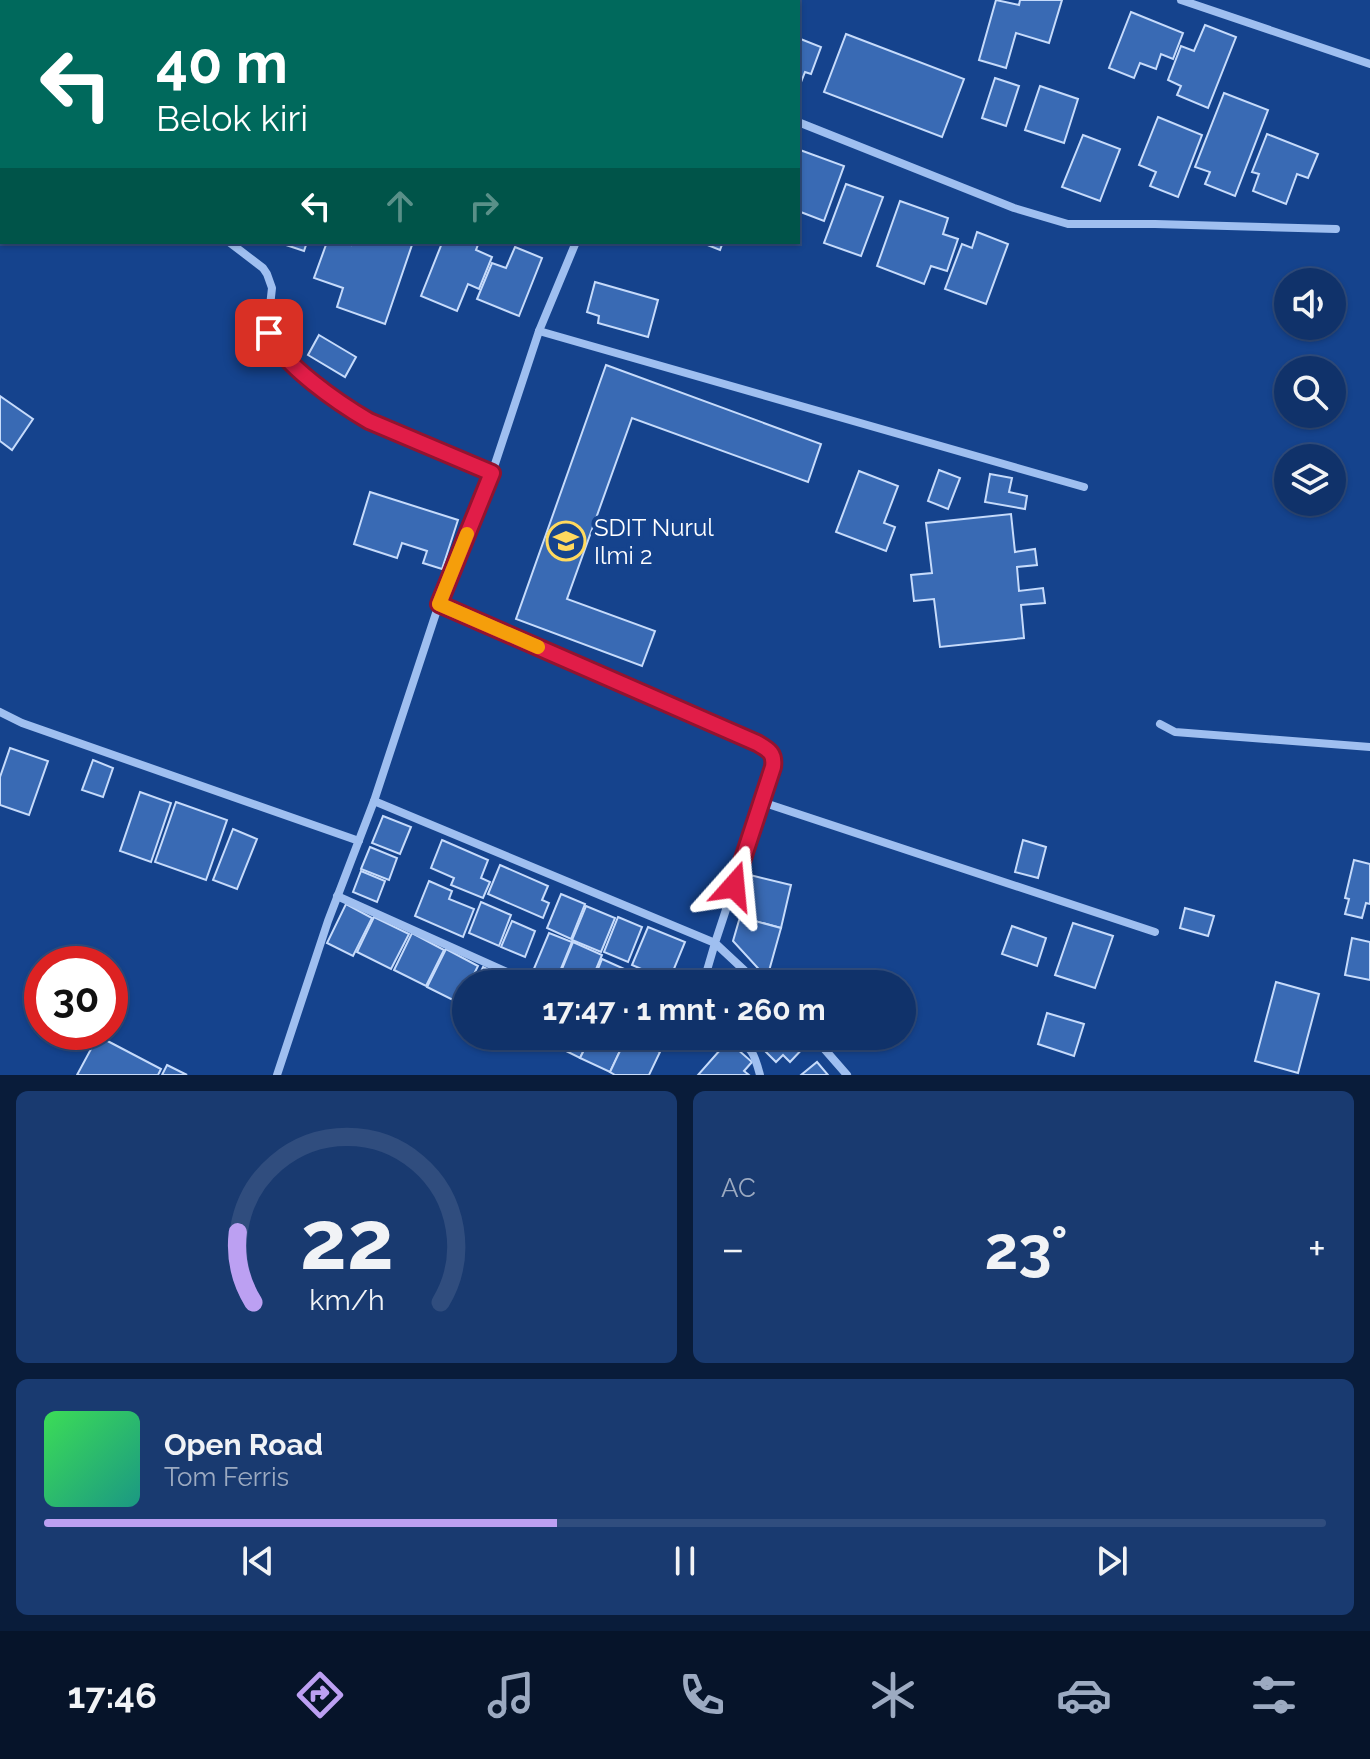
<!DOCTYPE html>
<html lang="id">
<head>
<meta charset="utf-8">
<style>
	body { margin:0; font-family:Raleway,sans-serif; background:#193a70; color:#f1f3f6; height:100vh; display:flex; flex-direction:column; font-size:30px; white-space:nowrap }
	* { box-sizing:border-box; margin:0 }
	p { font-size:26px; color:#9caac1 }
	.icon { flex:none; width:44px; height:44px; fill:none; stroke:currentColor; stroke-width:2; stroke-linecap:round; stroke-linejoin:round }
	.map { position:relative; height:1075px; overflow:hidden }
	.side { display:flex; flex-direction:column; gap:16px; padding:16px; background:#091c3a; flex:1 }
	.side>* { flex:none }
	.top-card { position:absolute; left:0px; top:0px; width:800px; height:244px; box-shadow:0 2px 6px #0004,0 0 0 2px #304d7e; background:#00695c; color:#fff; overflow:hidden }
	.buttons { position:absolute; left:1274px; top:268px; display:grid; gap:16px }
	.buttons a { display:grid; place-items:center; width:72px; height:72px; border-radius:50%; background:#10326a; box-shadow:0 2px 6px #0004,0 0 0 2px #304d7e; font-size:40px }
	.speed { position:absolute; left:24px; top:946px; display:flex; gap:16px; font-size:40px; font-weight:700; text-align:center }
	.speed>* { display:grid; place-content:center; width:104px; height:104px; border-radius:50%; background:#10326a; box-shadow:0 2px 6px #0004,0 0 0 2px #304d7e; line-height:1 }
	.speed .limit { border:12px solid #d22; background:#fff; color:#111 }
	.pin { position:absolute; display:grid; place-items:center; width:68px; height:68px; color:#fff; margin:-34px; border-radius:16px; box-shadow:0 4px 12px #0006 }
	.me { position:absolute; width:88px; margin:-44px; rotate:18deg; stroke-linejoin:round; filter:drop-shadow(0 0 6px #0008) }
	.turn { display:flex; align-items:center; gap:28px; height:168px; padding:0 24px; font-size:36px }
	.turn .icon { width:104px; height:104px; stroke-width:2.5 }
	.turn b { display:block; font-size:56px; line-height:68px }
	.lanes { display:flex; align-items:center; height:76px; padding:0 24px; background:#0003; justify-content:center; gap:40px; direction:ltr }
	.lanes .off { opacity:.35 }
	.big { font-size:60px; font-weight:700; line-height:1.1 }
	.side .widget { flex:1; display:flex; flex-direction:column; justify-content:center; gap:12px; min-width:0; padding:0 28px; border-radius:12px; background:#193a70 }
	.side .dial { align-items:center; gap:0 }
	.dial svg { height:208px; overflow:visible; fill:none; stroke:#304d7e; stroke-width:7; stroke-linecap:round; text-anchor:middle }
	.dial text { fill:#f1f3f6; stroke:none }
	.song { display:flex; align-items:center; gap:24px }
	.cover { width:96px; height:96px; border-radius:12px; background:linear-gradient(135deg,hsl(130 70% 55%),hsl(170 70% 35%)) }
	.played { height:8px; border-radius:4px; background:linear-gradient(90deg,#bca0f2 40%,#304d7e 40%) }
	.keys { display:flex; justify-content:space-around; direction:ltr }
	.heat { display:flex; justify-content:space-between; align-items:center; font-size:44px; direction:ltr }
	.side .tiles { flex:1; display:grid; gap:16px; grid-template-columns:1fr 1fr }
	.widget:last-child { grid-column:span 2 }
	.trip { position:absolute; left:452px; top:970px; width:464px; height:80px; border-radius:40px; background:#10326a; box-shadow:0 2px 6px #0004,0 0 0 2px #304d7e; font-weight:700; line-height:80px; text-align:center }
	.tab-bar { display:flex; height:128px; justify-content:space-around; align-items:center; background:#06142a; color:#9caac1 }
	.tab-bar .icon { width:56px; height:56px }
	.tab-bar .on { color:#bca0f2 }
	.tab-bar b { font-size:36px; color:#f1f3f6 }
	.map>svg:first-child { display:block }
	.building { fill:#396ab4; stroke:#c6dbfb; stroke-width:2 }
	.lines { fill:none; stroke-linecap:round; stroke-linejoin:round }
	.street { stroke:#9fbff0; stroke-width:8 }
	.secondary { stroke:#cddefb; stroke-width:16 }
	.route-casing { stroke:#92132f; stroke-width:20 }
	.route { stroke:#e11d48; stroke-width:14 }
	.slow { stroke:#f59e0b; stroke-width:14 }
	.labels { text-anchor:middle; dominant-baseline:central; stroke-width:8; stroke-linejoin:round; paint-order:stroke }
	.poi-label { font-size:24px; fill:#fff; stroke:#15438d; text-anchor:start }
</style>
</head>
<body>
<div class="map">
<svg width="1370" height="1075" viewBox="0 0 1370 1075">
	<rect width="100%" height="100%" fill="#15438d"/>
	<g class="building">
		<polygon points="20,0 76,0 75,2 19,2"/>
		<polygon points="103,0 130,0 136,2 102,2"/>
		<polygon points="503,0 590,0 597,2 503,2"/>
		<polygon points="707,0 776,0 775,2 712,2"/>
		<polygon points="996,0 1019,5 1020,0 1062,0 1049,43 1016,33 1006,68 979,60"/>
		<polygon points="1131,12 1183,33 1173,59 1161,54 1156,69 1140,63 1134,78 1109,68"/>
		<polygon points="1205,25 1236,37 1208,108 1177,95 1181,86 1168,80 1181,46 1194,51"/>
		<polygon points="846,34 964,79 942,137 824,92"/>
		<polygon points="798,38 821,47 811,74 805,72 798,90"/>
		<polygon points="995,78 1019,86 1006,126 982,118"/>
		<polygon points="1040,86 1078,99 1064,143 1025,130"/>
		<polygon points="1224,93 1268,110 1235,196 1205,184 1210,172 1195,167"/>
		<polygon points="1158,117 1202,135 1178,197 1150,186 1156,172 1139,165"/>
		<polygon points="1267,134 1318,154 1308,178 1297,174 1286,204 1253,191 1259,174 1252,172"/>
		<polygon points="1083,135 1120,149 1100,201 1062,187"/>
		<polygon points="800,150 844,166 824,221 798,211 798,155"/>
		<polygon points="846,184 883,197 861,256 824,243"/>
		<polygon points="900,201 948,218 943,234 958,239 947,271 931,266 924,284 877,266"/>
		<polygon points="977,232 1008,244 986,304 945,289 962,244 972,248"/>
		<polygon points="277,242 307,242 304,251"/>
		<polygon points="327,242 341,242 351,245 352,242 413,242 385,324 337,307 343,288 314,278"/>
		<polygon points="441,242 479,242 476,250 492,257 479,289 468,284 457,311 421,296 442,243"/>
		<polygon points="700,242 723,242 720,250"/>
		<polygon points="515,247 542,258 519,316 477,299 492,263 506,268"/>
		<polygon points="595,282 658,300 648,337 598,323 599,316 587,312"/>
		<polygon points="319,335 356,357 345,377 308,355"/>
		<polygon points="606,365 821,444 808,482 632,418 567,599 655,631 642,666 516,619"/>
		<polygon points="0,396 33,419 12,450 0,441"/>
		<polygon points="939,470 960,478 948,509 928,501"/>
		<polygon points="859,471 898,486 884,523 895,527 886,551 836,532"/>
		<polygon points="990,474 1012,478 1009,492 1027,496 1025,509 985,502"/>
		<polygon points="370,492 458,520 442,569 423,563 427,551 402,543 397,558 354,544"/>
		<polygon points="1011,514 1015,552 1035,549 1037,565 1017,567 1019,591 1043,588 1045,603 1021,605 1024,638 940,647 934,599 914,601 911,575 932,573 926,523"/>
		<polygon points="10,748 48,761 29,815 0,805 0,777"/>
		<polygon points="93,760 113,768 103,797 82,790"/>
		<polygon points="140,792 171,803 151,862 120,851"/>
		<polygon points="176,802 227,820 206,880 155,862"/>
		<polygon points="383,816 411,827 400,854 372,843"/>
		<polygon points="233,829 257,839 237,889 213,880"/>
		<polygon points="442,840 488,860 481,878 490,882 483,898 451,885 454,878 431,868"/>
		<polygon points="1023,840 1046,847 1038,878 1015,872"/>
		<polygon points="370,847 397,858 389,880 361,869"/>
		<polygon points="1354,860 1370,864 1370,904 1366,903 1362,918 1345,914 1349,899 1345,898"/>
		<polygon points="500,865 548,886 542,900 549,903 543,918 488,894"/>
		<polygon points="361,871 385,881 377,902 353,892"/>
		<polygon points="750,875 791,885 781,928 740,917"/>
		<polygon points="429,881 452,891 449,899 474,909 463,937 415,916"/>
		<polygon points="561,894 585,904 571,939 547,928"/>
		<polygon points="481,902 511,915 499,946 469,933"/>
		<polygon points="346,904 372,918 353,956 327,943"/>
		<polygon points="586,906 615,918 601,952 572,940"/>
		<polygon points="1185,908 1214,916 1208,936 1180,928"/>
		<polygon points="374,917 409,934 391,969 357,952"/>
		<polygon points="618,917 642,927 628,962 604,952"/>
		<polygon points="740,917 781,928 767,978 733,941"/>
		<polygon points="512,921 535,931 525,957 501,947"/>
		<polygon points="1073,923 1113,936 1095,988 1055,975"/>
		<polygon points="1012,926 1046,938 1037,966 1002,954"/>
		<polygon points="648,927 685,942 669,981 632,965"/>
		<polygon points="412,933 444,950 426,986 394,970"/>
		<polygon points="549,933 572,942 556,981 533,971"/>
		<polygon points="1352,938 1370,942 1370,980 1345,975"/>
		<polygon points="573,942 602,955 590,984 564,984 557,981"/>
		<polygon points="446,949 478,966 469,984 466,984 466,990 459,1003 427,987"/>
		<polygon points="602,959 631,972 626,984 592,984"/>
		<polygon points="483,967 506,979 504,984 475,984"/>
		<polygon points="632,976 650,984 629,984"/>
		<polygon points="1276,982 1319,994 1298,1073 1255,1061"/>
		<polygon points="1047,1013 1084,1024 1074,1056 1038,1044"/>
		<polygon points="98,1036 161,1069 158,1075 77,1075"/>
		<polygon points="561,1036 591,1036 580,1058 556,1046"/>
		<polygon points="591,1036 627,1036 610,1072 580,1058"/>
		<polygon points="627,1036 660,1052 649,1075 615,1075 610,1072"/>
		<polygon points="763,1036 796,1036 806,1045 790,1062 783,1055 776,1062 765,1051 772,1044"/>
		<polygon points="728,1041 752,1062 744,1071 749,1075 698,1075"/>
		<polygon points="817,1062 828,1075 801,1075"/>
		<polygon points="167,1065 187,1075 162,1075"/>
	</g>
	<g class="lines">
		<g class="street">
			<polyline points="1181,0 1370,64"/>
			<polyline points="0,71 2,72"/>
			<polyline points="798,122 1014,208 1068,224 1155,224 1336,229"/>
			<polyline points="0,194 2,194"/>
			<polyline points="229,242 263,268 267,274 272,288 268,324 269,333 276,347 294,365 332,397 369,421 492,473"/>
			<polyline points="539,331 1084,487"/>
			<path d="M439,604L757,743C769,750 775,753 773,767L715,943L759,984"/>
			<polyline points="0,712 22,723 359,841"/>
			<polyline points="1160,724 1175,732 1370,747"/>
			<polyline points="374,801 715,943 703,984"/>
			<polyline points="762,802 1155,932"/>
			<polyline points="337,896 534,984"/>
			<path d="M645,1036C659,1042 671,1051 681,1036"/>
			<path d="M732,1036C752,1048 754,1052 760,1075"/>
			<polyline points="813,1036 847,1075"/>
			<polyline points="277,1075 328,921 374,801 439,604 492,473 539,331 576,242"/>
		</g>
		<polyline class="secondary" points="659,2 660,0"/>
	</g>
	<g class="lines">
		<g class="route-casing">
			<path id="route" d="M269,333C281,364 340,404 369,421L492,473L439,604L757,743C769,750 775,753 773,767L734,886"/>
		</g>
		<use href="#route" class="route"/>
		<polyline class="slow" points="467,534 439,604 538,647"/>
	</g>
	<defs>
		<g id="school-ring" transform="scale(2)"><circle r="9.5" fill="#15438d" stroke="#ffd95e" stroke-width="1.5"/><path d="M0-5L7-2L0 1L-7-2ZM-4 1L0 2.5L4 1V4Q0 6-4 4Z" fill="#ffd95e"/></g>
	</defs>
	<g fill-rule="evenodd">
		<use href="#school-ring" x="566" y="541"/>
	</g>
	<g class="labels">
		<g class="poi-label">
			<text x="594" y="527">SDIT Nurul<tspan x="594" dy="28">Ilmi 2</tspan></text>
		</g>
	</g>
</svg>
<div class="buttons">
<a><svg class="icon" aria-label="sound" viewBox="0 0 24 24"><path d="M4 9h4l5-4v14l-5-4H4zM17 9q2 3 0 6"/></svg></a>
<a><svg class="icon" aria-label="search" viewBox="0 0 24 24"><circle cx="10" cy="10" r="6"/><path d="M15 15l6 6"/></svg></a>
<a><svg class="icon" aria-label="layers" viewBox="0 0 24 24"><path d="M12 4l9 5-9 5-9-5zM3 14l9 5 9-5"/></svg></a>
</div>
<div class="speed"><div class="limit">30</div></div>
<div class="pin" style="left:269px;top:333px;background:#d93025"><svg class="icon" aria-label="arrive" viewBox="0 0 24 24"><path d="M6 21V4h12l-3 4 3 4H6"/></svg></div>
<svg class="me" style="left:734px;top:886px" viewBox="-20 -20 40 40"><path d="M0-17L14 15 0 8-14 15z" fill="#e11d48" stroke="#fff" stroke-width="4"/></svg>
<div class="trip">17:47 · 1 mnt · 260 m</div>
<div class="top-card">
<div class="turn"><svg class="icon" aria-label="left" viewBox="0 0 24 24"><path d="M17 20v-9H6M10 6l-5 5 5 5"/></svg><div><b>40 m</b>Belok kiri</div></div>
<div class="lanes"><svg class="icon" aria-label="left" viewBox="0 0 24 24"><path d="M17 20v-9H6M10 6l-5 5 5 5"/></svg><svg class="icon off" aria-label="ahead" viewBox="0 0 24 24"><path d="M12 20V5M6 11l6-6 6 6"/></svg><svg class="icon off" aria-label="right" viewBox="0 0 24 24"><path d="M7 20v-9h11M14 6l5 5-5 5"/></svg></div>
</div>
</div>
<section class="side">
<div class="tiles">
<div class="widget dial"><svg viewBox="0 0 100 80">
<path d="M14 69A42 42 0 1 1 86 69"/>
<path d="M14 69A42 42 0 0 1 8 42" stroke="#bca0f2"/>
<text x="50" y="56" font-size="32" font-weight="700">22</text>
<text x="50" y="72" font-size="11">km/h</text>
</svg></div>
<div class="widget"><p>AC</p>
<div class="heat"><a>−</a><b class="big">23°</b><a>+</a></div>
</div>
<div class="widget">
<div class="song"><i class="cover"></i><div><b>Open Road</b><p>Tom Ferris</p></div></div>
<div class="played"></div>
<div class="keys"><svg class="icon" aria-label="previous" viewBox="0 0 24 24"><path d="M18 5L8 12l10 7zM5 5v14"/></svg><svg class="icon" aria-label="pause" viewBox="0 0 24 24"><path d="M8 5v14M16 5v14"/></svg><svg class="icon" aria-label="next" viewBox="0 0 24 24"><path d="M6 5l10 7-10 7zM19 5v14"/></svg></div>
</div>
</div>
</section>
<nav class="tab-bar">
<b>17:46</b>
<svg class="icon on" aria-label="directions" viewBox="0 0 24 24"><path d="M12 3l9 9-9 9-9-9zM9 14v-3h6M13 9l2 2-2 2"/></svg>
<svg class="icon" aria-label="music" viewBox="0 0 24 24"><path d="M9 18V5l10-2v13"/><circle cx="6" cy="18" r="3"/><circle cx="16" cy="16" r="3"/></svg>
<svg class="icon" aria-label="phone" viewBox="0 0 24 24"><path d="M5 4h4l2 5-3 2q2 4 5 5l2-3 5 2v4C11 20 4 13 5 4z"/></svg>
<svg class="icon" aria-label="climate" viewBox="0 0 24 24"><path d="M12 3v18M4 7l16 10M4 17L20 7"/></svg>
<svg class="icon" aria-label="car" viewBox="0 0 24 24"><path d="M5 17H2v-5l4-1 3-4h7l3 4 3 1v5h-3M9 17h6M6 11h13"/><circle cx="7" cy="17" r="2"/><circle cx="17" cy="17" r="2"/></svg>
<svg class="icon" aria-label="filters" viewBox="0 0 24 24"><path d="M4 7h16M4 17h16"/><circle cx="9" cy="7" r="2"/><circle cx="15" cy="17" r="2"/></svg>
</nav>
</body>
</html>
